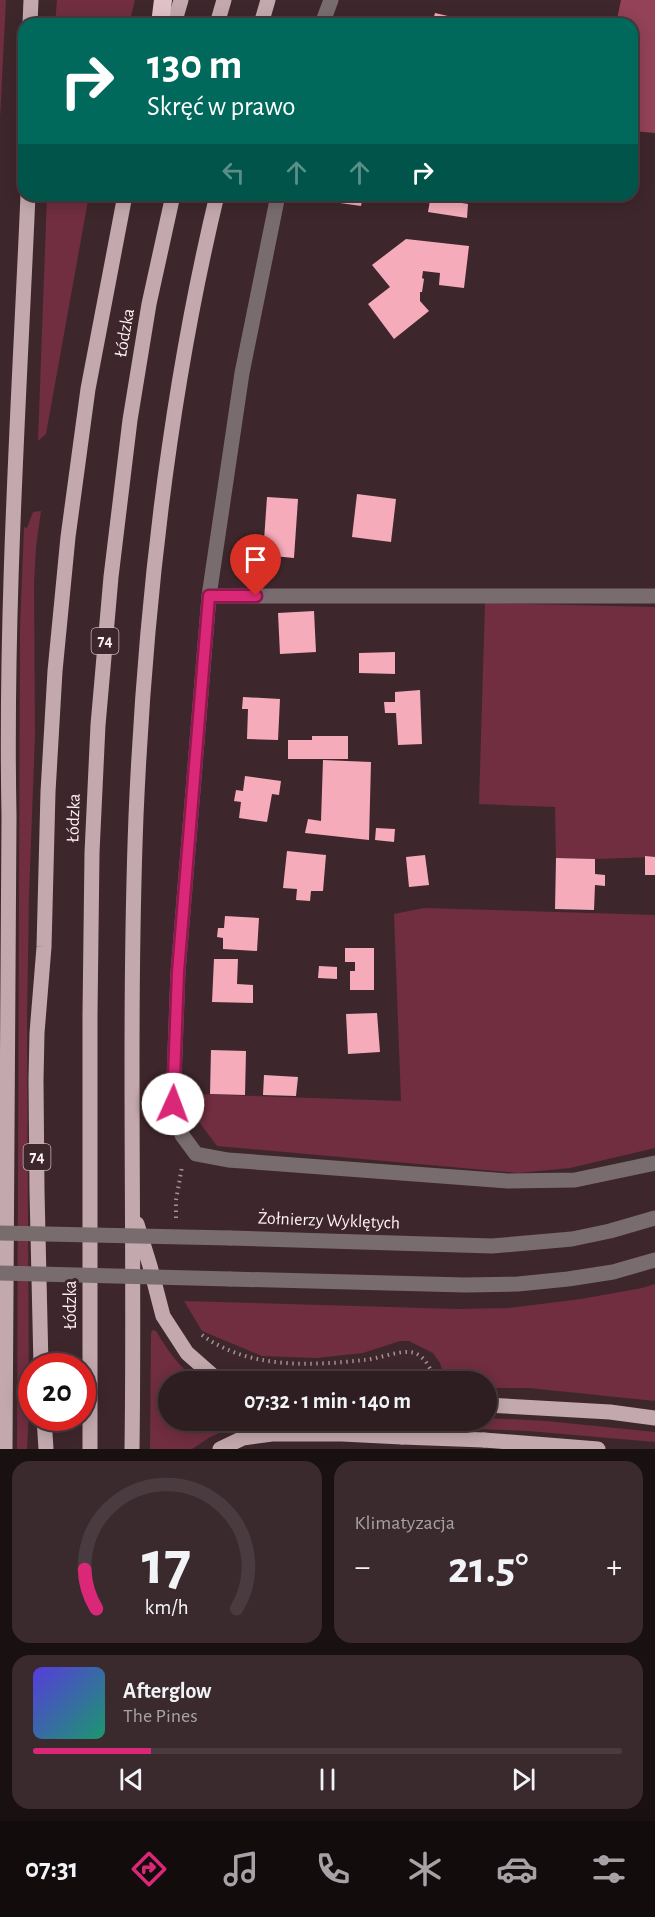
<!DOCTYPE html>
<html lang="pl">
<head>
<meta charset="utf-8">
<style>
	body { margin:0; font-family:"Alegreya Sans",sans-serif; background:#3a2a2e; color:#f1f3f6; height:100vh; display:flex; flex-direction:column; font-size:22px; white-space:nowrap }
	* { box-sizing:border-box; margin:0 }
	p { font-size:20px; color:#a7a2a5 }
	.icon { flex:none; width:33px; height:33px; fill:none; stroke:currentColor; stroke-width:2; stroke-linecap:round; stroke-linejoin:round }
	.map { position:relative; height:1449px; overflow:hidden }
	.drawer { display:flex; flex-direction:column; gap:12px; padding:12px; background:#191012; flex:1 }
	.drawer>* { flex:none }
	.banner { position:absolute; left:18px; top:18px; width:620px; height:183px; border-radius:18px; box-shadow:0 3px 15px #0003,0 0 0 2px #493b3f; background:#00695c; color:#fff; overflow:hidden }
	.speed { position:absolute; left:18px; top:1353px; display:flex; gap:12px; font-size:30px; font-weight:700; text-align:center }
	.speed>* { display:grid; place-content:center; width:78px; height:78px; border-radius:50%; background:#2e1d21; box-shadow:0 3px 15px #0003,0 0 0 2px #493b3f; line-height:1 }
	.speed .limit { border:9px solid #d22; background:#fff; color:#111 }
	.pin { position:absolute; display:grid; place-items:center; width:51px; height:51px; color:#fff; margin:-62px -26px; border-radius:50% 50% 50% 0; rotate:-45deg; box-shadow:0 0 6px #0007 }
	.pin .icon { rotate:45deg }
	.me { position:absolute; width:66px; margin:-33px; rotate:2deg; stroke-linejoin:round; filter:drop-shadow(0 0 4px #0008) }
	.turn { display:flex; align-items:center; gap:21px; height:126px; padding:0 30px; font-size:27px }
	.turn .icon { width:78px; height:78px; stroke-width:2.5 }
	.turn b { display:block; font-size:42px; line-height:51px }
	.lanes { display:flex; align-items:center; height:57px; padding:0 30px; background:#0003; justify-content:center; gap:30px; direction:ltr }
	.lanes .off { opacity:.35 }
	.big { font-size:45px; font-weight:700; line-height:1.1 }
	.drawer .tile { flex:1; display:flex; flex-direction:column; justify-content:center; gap:9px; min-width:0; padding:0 21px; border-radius:18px; background:#3a2a2e }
	.drawer .dial { align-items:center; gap:0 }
	.dial svg { height:156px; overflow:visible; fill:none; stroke:#493b3f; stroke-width:7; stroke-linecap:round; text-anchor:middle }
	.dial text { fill:#f1f3f6; stroke:none }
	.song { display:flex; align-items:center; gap:18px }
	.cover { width:72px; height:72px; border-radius:9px; background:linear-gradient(135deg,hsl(250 70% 55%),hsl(160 70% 35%)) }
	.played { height:6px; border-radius:3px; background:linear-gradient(90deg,#db2777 20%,#493b3f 20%) }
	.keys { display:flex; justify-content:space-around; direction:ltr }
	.heat { display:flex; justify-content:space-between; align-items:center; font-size:33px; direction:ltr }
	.drawer .tiles { flex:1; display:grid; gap:12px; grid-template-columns:1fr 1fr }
	.tile:last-child { grid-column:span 2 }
	.trip { position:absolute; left:158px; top:1371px; width:339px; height:60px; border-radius:30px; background:#2e1d21; box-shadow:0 3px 15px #0003,0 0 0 2px #493b3f; font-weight:700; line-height:60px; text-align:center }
	.tab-bar { display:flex; height:96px; justify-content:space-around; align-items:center; background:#120c0d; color:#a7a2a5 }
	.tab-bar .icon { width:42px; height:42px }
	.tab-bar .selected { color:#db2777 }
	.tab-bar b { font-size:27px; color:#f1f3f6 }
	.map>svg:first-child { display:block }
	.green { fill:#702e40 }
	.forest { fill:#934257 }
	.building { fill:#f5abba }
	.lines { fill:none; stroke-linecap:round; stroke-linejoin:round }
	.path { stroke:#a49296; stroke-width:4; stroke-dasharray:1.5 4.5; stroke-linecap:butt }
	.minor { stroke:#796c6f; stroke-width:15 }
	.major { stroke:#c3a9ae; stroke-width:15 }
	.highway { stroke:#e0c1c7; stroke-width:18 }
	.minor-bridge { stroke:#796c6f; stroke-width:15 }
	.major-bridge { stroke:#c3a9ae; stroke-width:15 }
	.route-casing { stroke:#8e194d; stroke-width:15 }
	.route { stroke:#db2777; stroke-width:10 }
	.labels { text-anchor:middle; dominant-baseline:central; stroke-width:6; stroke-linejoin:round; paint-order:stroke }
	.shield { fill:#3e272c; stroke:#c4b4b7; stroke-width:1.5 }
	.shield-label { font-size:16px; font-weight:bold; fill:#fef1f3 }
	.street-label { font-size:18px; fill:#fef1f3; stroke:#3e272c }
</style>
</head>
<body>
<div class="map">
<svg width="655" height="1449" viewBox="0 0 655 1449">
	<rect width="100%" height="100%" fill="#3e272c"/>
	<g class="green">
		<polygon points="0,0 6,0 0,118"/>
		<polygon points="57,0 135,0 129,24 55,24"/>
		<polygon points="47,195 89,195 46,434 38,441"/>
		<polygon points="41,511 36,547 34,584 35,735 29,895 27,1020 29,1410 27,1449 17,1449 20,627 24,527 27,528 33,512"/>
		<polygon points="485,603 655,607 655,857 595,859 556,858 555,807 479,804"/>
		<polygon points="424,908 655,915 655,1148 570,1168 518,1173 217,1146 200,1123 195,1094 401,1101 394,914"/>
		<polygon points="655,1284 655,1401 529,1388 486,1388 486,1382 445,1381 440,1363 433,1353 409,1341 400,1341 363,1353 316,1358 262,1356 202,1331 184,1301 457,1309 509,1308 581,1299 642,1288"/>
		<path d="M153,1330L156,1331C168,1351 179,1367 198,1381L168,1382V1420L283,1421L261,1422L224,1431L210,1437L192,1449H150L151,1333Z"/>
		<polygon points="486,1418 546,1421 655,1432 655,1442 528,1431 284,1421 486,1420"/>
	</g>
	<polygon class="forest" points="621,0 655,0 655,133 632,131 632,24 616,24"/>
	<g class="building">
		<polygon points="435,13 469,21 468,24 432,24"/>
		<polygon points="327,195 363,195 361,206 326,201"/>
		<polygon points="431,195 451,195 450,201 468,204 467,218 428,212"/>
		<polygon points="406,239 469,246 464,288 439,285 440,273 423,271 422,278 424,279 422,292 420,292 420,301 429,311 394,339 368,304 390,287 372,265"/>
		<polygon points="357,494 396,499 391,542 352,537"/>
		<polygon points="267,497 298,499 294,558 263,555"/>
		<polygon points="314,611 316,652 280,654 278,613"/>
		<polygon points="395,652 395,674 359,673 359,653"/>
		<polygon points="420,690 422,744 398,745 396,713 385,713 384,702 395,702 395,692"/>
		<polygon points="243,697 280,699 278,740 247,739 248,709 242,709"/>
		<polygon points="312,736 348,736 348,759 288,759 288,740 312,740"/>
		<polygon points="323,760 371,762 369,840 305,833 308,819 321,821"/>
		<polygon points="245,776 281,781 279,795 272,794 267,822 239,818 241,802 234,801 236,790 243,791"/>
		<polygon points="376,828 395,829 394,842 375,840"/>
		<polygon points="287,851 326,855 323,891 311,891 310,901 296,900 297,889 283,888"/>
		<polygon points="425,855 429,885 409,887 406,857"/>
		<polygon points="645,856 655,857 655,875 645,875"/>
		<polygon points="556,858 595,859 595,874 605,875 605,886 595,885 594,910 555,909"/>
		<polygon points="225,916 259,918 257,951 223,949 223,938 217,937 218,928 224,928"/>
		<polygon points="345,948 374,948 374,990 350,990 350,971 355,971 355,962 345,962"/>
		<polygon points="214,959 238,959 237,984 253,985 253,1003 212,1002"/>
		<polygon points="319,966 337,967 337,979 318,978"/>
		<polygon points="377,1013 380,1052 348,1054 346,1014"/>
		<polygon points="211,1050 246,1051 245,1095 210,1094"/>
		<polygon points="264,1075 298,1077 296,1096 263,1095"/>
	</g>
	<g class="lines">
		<g class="path">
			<polyline points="176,1218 176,1200 182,1167"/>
			<path d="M202,1335C248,1369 310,1366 364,1360C378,1359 396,1351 410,1352C424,1353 432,1370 435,1382"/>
		</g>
		<g class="minor">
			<polyline points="322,24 331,0"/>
			<polyline points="278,195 242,373 209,596 178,972 173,1104 182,1135 196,1154 228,1160 508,1181 575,1180 655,1163"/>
			<polyline points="209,596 655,596"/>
			<polyline points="230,1238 492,1246 572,1239 610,1231 655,1218"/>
			<polyline points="230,1279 465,1285 518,1284 568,1279 613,1272 655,1260"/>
		</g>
		<g class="major">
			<polyline points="30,24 31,0"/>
			<polyline points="174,24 181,0"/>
			<polyline points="217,24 224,0"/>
			<polyline points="261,24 268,0"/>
			<polyline points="137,1224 150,1266 163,1316 187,1353 212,1375 224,1382"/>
			<polyline points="41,1366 37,1191 36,1080 37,1033 44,947 48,792 55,671 68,537 88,389 125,195"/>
			<polyline points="486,1405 610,1412 655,1418"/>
			<polyline points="44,1418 46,1449"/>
			<polyline points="484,1440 598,1449"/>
			<path d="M5,1449L9,816C5,609 19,402 28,195"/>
			<polyline points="90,1449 90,1014 92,853 98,725 111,577 130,420 149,304 173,195"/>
			<path d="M132,1449C135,1238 128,1027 136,816C145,607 168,399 217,195"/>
			<polyline points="220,1449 243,1438 272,1434 342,1434 402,1437"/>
		</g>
		<polyline class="highway" points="160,24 163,0"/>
		<g class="minor-bridge">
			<polyline points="0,1233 230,1238"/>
			<polyline points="0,1273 230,1279"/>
		</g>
		<polyline class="major-bridge" points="402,1437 484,1440"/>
	</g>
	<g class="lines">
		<g class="route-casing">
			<polyline id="route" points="173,1104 178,972 209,596 256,596"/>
		</g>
		<use href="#route" class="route"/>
	</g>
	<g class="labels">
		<g class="shield">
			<rect x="91.5" y="628" width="27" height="26" rx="4.5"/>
			<rect x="23.5" y="1144" width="27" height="26" rx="4.5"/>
		</g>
		<g class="shield-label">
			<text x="105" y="641">74</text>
			<text x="37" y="1157">74</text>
		</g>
		<g class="street-label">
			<text transform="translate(125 333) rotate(-80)">Łódzka</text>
			<text transform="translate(74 818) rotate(-88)">Łódzka</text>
			<text transform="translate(329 1221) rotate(2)">Żołnierzy Wyklętych</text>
			<text transform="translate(71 1305) rotate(-90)">Łódzka</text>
		</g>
	</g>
</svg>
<div class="speed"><div class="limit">20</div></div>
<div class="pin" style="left:256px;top:596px;background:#d93025"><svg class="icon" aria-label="arrive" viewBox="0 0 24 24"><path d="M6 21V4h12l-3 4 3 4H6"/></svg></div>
<svg class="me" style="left:173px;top:1104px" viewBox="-20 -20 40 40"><circle r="19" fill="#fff"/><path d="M0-13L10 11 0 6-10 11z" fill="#db2777"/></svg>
<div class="trip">07:32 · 1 min · 140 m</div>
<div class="banner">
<div class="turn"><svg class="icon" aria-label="right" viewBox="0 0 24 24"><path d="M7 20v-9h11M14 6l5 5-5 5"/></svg><div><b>130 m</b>Skręć w prawo</div></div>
<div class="lanes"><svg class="icon off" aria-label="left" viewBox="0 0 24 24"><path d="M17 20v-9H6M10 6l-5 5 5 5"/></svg><svg class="icon off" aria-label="ahead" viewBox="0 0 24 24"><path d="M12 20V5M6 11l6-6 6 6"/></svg><svg class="icon off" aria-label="ahead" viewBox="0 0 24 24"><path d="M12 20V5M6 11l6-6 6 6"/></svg><svg class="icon" aria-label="right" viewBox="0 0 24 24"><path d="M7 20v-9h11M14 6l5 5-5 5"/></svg></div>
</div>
</div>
<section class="drawer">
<div class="tiles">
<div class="tile dial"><svg viewBox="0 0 100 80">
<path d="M14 69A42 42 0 1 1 86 69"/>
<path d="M14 69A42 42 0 0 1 8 49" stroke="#db2777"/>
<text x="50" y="56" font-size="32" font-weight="700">17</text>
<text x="50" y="72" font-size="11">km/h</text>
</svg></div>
<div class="tile"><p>Klimatyzacja</p>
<div class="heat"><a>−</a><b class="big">21.5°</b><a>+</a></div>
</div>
<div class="tile">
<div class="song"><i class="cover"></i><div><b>Afterglow</b><p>The Pines</p></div></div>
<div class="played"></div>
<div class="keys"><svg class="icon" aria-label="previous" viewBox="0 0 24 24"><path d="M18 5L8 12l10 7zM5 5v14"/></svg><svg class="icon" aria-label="pause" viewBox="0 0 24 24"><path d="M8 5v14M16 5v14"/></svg><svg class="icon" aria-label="next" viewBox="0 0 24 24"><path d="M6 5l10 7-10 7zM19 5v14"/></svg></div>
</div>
</div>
</section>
<nav class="tab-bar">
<b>07:31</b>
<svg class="icon selected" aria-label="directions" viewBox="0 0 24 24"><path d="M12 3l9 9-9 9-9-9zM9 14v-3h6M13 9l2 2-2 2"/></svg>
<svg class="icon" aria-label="music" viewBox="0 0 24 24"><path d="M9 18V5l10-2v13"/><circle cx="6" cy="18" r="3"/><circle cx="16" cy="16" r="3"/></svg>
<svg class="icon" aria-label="phone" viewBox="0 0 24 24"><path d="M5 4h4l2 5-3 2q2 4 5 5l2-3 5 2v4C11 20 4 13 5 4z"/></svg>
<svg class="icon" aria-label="climate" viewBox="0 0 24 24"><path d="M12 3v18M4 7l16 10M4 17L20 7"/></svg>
<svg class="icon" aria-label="car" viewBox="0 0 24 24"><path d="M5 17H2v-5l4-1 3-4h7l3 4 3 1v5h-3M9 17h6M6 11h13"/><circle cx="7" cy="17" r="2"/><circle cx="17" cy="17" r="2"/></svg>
<svg class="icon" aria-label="filters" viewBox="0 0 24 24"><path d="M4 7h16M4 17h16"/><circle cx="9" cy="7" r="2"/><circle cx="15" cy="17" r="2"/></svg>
</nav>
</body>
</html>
